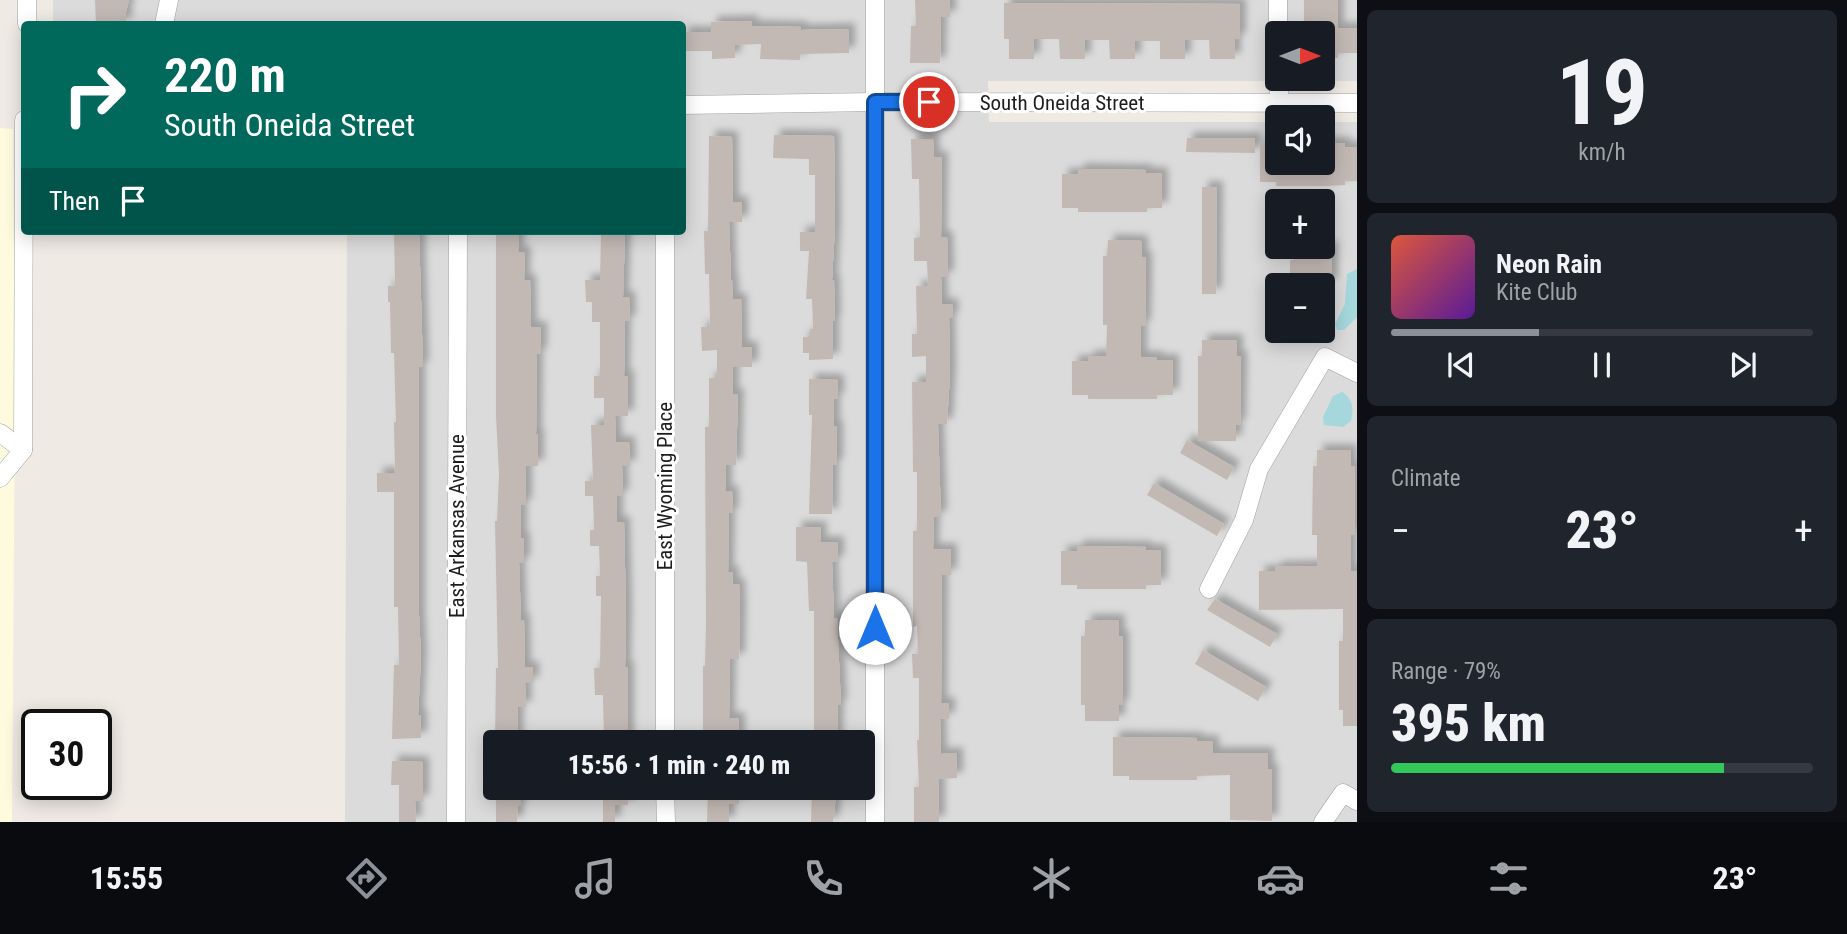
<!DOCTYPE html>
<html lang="en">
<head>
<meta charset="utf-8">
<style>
	body { margin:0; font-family:"Roboto Condensed",sans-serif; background:#20242c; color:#f1f3f6; height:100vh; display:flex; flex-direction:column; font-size:26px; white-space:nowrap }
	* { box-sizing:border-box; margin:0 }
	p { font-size:23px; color:#9ea1a6 }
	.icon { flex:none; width:38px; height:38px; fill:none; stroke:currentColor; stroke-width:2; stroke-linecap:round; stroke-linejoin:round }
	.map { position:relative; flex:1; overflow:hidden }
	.panel { display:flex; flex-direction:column; gap:10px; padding:10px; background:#0d0f14; width:490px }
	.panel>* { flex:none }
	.guide { position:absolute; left:21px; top:21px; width:665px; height:214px; border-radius:7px; box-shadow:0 4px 18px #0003; background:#00695c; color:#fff; overflow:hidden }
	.needle { width:46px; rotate:90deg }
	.controls { position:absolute; left:1265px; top:21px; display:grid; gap:14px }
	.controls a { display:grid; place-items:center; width:70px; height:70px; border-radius:7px; background:#171b24; box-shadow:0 4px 18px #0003; font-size:35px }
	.speed { position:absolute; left:21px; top:709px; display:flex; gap:14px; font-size:35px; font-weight:700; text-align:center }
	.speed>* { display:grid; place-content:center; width:91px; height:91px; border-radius:50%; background:#171b24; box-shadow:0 4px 18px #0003; line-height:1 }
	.speed .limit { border:4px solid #111; border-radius:10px; background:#fff; color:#111 }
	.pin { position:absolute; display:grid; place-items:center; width:60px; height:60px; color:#fff; margin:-30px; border:4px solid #fff; border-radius:50%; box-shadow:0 2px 7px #0007 }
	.me { position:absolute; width:77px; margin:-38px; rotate:0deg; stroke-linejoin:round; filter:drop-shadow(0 0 5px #0008) }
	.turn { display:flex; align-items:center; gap:24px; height:147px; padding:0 28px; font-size:32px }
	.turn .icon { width:91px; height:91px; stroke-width:2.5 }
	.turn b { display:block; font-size:49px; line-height:60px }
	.then { display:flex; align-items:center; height:66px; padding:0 28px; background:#0003; gap:14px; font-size:26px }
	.big { font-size:52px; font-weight:800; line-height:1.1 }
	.panel .widget { flex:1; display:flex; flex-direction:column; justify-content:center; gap:10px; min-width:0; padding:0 24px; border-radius:10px; background:#20242c }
	.panel .dial { align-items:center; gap:0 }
	.dial b { font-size:91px; line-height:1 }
	.song { display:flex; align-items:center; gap:21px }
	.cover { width:84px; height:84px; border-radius:10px; background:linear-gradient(135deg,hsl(10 70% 55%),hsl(270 70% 35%)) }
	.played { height:7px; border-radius:4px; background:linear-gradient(90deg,#8c9099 35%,#363941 35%) }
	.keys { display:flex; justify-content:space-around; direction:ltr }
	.heat { display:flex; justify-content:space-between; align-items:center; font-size:38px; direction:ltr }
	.charge { height:10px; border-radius:5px; background:linear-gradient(90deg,#34c759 79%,#363941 0) }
	.trip { position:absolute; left:483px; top:730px; width:392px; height:70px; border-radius:7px; background:#171b24; box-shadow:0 4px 18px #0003; font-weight:800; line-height:70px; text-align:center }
	.tab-bar { display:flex; height:112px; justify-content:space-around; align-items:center; background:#090b0e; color:#9ea1a6 }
	.tab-bar .icon { width:49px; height:49px }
	.tab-bar .on { color:#8c9099 }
	.tab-bar b { font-size:32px; color:#f1f3f6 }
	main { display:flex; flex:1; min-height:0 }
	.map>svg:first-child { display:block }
	.residential { fill:#dcdbdb; fill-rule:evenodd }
	.education { fill:#fefade }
	.water { fill:#a5d7dc }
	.building { fill:#c3b9b4; filter:url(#shadow) }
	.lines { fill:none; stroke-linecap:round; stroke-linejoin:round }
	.minor-casing { stroke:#a2a2a2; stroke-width:19 }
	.minor { stroke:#fff; stroke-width:18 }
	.route-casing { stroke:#114b97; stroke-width:18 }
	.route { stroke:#1a73e8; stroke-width:12 }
	.labels { text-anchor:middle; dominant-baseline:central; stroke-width:6; stroke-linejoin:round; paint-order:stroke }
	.street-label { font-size:21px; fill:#1e1e1e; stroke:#fff }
</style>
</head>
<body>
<main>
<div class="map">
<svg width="1357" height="822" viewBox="0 0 1357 822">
	<defs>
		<filter id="shadow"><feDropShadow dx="6" dy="-6" stdDeviation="3.5" flood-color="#0004"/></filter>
	</defs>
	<rect width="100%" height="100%" fill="#efeae4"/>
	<path class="residential" d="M53,0H1357V81H988L989,122H1277L1278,163H1323V122H1357V822H345L347,231H682V24H53ZM1278,33H1323V79H1278ZM1278,201H1323V247H1278ZM1278,285H1323V331H1278ZM495,742H863V788H495Z"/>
	<polygon class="education" points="0,128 13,129 15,400 12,822 0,822"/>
	<g class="water">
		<polygon points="1357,269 1357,317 1344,330 1337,330 1335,324 1345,304 1347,274"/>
		<path d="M1342,392C1353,398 1354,409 1351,421L1343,427L1324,425L1323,417L1333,396Z"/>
	</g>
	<g class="building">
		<polygon points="95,0 129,0 126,12 126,24 96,24"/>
		<polygon points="915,0 950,0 950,17 941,17 940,63 910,63 911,26 916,26"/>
		<polygon points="1304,0 1338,0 1338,28 1357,28 1357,53 1338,53 1338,58 1323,58 1323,33 1304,33"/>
		<polygon points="1004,3 1240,4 1240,39 1235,39 1235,59 1210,59 1209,40 1185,40 1185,59 1160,59 1160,41 1135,41 1135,59 1110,59 1109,40 1085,40 1085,59 1060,59 1059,39 1034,39 1034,59 1009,59 1009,39 1004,39"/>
		<polygon points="752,21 752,26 801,27 801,30 849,29 849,53 800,54 800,60 760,59 761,44 735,45 735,58 712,59 712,51 682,51 683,32 711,32 711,22"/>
		<polygon points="774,135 834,136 835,226 832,280 834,280 835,321 833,321 833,359 809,360 809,353 803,353 803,337 810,337 810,329 813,329 812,299 806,299 809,251 800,251 800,232 815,232 815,175 809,175 809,159 773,158"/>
		<polygon points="709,136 732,137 733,202 742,202 742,222 729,222 731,280 732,280 733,299 741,299 742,347 752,347 752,367 733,367 733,394 738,394 736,465 726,465 726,492 732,491 733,513 729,513 728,572 733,572 733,584 739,584 740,611 739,659 730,659 729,718 739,718 739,742 703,742 703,666 705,666 706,621 705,427 709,427 709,378 717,378 717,350 702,351 701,327 710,327 709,274 705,274 704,231 708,231"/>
		<polygon points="1187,138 1255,138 1255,153 1186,152"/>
		<polygon points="911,139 933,139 934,157 942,157 941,237 947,237 948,277 941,277 942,304 952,304 953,318 949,318 950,373 947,424 938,424 941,517 934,517 933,549 951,549 951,575 942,575 941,703 949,703 949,719 940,718 941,754 957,753 957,778 939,779 939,822 914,822 914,787 919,787 917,740 919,740 919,678 913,678 912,654 918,654 917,626 913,627 913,531 917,531 917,472 913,472 912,382 926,382 926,356 912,357 912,334 917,334 916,286 928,286 927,261 914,261 914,238 920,237 919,179 912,179"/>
		<polygon points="1260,143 1278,143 1278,163 1323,163 1323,143 1345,143 1345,147 1357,147 1357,181 1345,181 1345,185 1328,186 1276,186 1276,182 1260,182"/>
		<polygon points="1078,169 1146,170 1146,173 1162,173 1162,208 1147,208 1147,212 1078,212 1078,208 1062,208 1062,174 1078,174"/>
		<polygon points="1202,187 1217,187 1216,294 1202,294"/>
		<polygon points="394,231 419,231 423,367 419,367 419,615 421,657 418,715 421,715 421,738 392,739 394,665 399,665 398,607 394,607 394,492 377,492 377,473 395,473 394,422 396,422 394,353 391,353 390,302 388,302 388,286 395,286"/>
		<polygon points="496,232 519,232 518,252 525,252 524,280 530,280 531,327 541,327 541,354 537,354 536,434 538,434 538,466 526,466 526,505 521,505 521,538 524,538 524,563 519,563 521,620 524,620 525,667 533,667 533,683 525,683 526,707 518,707 517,742 495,742 496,668 498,668 495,521 497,521 499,474 496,417"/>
		<polygon points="601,232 625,232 623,297 629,297 630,321 625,321 624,376 628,376 628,416 615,416 616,442 629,442 630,466 622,466 623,496 617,496 617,522 624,522 626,611 625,667 628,667 628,742 604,742 603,695 595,695 594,668 600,668 601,596 596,596 596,576 600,576 599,546 590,546 590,530 594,530 593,496 585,496 585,481 593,481 591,425 604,425 604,398 594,398 594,376 600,376 600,322 592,322 592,302 586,302 585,280 600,280"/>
		<polygon points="1108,240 1142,241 1142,257 1146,257 1146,280 1145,326 1141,326 1141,357 1157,357 1157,360 1173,360 1173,395 1157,395 1157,399 1088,399 1088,395 1072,395 1072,361 1088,361 1088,356 1106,356 1107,325 1103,325 1103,256 1107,256"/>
		<polygon points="1294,247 1332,247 1332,285 1290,285 1290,260 1294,260"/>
		<polygon points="1202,340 1237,340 1237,356 1241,356 1241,374 1240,425 1236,425 1236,441 1198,441 1198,356 1202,356"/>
		<polygon points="809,379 838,380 838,399 834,399 834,426 837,426 837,465 833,465 832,514 809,514 812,415 809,415"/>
		<polygon points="1187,440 1234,467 1227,480 1180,453"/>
		<polygon points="1317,450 1351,450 1351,466 1355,466 1355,535 1351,535 1351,571 1357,571 1357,726 1343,726 1343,710 1339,710 1339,641 1343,641 1343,609 1259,610 1259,571 1275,571 1275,567 1317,566 1317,535 1312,535 1313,466 1317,466"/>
		<polygon points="1154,483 1224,524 1217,536 1147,495"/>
		<polygon points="796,527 821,527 820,542 838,542 838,562 832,562 834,618 837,618 841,705 838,705 837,742 814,742 814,611 809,611 807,562 796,561"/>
		<polygon points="1077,546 1146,547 1146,550 1161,550 1161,585 1146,585 1146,589 1077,589 1077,585 1061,585 1061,551 1077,551"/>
		<polygon points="1215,599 1277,634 1270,647 1207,610"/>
		<polygon points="1085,620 1119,620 1119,636 1123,636 1123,705 1119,705 1119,721 1085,721 1085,705 1081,705 1081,636 1085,636"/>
		<polygon points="1203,650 1266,687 1258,701 1195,664"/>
		<polygon points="1113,737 1197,738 1197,741 1213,741 1213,753 1268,753 1268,769 1272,769 1272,821 1230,820 1230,775 1197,776 1197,780 1129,780 1129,776 1113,776"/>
		<polygon points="392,761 423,762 423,801 415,801 416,822 399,822 399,785 391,785"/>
		<polygon points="496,788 521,788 521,806 518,806 517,822 496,822"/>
		<polygon points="603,788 628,788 628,805 615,805 615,822 603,822"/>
		<polygon points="708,788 740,788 739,804 729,804 729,822 707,822"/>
		<polygon points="812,788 837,788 833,822 811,822"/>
	</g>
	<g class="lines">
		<g class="minor-casing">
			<g id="minor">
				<polyline points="27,0 27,24"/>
				<polyline points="1278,0 1278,33"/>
				<polyline points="164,24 169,0"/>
				<polyline points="1279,79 1279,103"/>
				<polyline points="682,105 875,102 1357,103"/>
				<polyline points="665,231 665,742"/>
				<polyline points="0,433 23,450"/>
				<polyline points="0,478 23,450 24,120"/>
				<polyline points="1209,589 1244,520 1259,469 1325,357 1357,373"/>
				<polyline points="665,788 666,822"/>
				<polyline points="456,822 458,231"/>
				<polyline points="875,822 875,0"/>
				<polyline points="1323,822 1343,793 1357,801"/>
			</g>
		</g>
		<use href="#minor" class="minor"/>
	</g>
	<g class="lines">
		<g class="route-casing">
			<polyline id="route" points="875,628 875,102 929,102"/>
		</g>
		<use href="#route" class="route"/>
	</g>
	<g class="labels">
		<g class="street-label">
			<text x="1062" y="103">South Oneida Street</text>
			<text transform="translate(665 486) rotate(-90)">East Wyoming Place</text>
			<text transform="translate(457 526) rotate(-90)">East Arkansas Avenue</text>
		</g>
	</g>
</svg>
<div class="controls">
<a><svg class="needle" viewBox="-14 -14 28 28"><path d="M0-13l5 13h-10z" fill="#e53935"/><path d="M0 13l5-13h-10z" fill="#9ea1a6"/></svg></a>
<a><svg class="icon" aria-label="sound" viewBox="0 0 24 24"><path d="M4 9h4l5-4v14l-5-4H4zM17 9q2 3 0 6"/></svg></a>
<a>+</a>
<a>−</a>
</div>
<div class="speed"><div class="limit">30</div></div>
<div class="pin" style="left:929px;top:102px;background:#d93025"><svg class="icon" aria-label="arrive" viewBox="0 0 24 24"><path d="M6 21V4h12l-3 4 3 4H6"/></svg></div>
<svg class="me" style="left:875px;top:628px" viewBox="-20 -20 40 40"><circle r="19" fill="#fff"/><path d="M0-13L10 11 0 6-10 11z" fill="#1a73e8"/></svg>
<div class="trip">15:56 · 1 min · 240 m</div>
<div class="guide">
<div class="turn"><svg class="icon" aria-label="right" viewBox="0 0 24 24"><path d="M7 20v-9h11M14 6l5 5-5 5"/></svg><div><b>220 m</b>South Oneida Street</div></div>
<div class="then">Then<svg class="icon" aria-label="arrive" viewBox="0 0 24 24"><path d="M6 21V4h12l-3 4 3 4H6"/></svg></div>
</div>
</div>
<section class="panel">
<div class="widget dial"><b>19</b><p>km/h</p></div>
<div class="widget">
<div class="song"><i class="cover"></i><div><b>Neon Rain</b><p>Kite Club</p></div></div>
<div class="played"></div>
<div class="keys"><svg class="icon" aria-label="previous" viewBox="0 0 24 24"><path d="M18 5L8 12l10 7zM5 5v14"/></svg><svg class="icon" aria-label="pause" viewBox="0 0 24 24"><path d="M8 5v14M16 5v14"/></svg><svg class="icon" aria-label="next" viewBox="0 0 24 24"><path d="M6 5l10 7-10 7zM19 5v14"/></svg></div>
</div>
<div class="widget"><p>Climate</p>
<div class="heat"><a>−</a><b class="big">23°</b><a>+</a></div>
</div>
<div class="widget"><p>Range · 79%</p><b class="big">395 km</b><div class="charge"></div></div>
</section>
</main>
<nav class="tab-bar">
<b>15:55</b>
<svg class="icon on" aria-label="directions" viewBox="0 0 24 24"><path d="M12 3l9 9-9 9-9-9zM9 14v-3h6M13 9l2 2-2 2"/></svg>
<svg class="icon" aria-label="music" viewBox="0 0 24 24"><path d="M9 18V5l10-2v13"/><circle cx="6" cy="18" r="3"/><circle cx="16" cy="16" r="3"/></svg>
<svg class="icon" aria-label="phone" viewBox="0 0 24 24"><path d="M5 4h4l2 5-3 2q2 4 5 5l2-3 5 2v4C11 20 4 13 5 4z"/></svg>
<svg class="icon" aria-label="climate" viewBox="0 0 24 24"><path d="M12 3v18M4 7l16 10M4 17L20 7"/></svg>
<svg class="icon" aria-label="car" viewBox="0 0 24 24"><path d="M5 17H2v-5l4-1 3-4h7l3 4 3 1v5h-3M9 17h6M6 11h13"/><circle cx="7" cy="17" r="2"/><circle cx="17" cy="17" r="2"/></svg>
<svg class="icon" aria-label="filters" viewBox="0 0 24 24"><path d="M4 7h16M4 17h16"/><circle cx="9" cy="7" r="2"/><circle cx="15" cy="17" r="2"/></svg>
<b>23°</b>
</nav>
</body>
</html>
